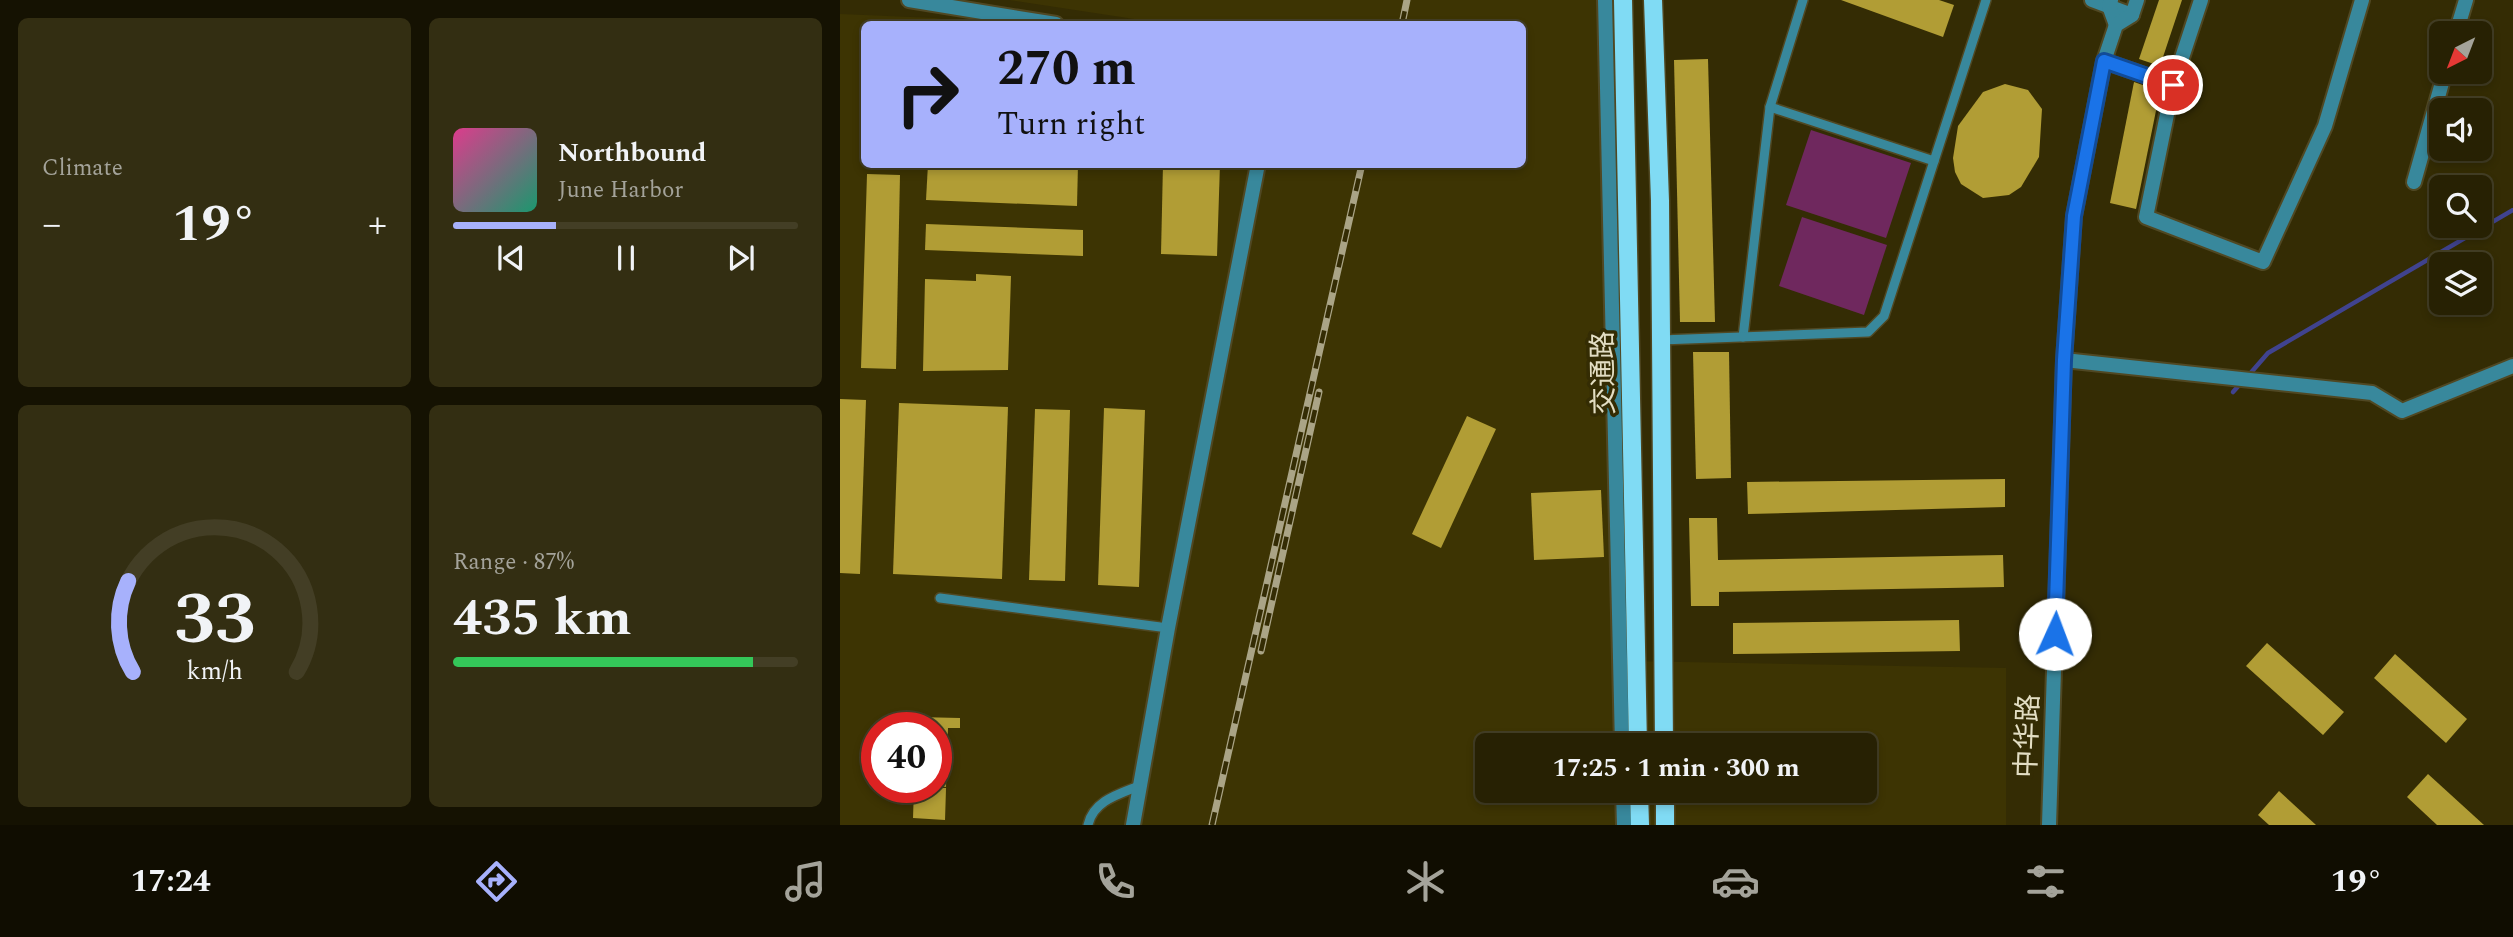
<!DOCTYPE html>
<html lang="en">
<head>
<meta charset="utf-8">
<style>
	body { margin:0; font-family:Spectral,"Noto Sans SC",serif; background:#332e12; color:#f1f3f6; height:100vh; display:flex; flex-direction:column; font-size:26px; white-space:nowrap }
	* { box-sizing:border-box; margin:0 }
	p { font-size:23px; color:#a4a39a }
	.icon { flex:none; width:38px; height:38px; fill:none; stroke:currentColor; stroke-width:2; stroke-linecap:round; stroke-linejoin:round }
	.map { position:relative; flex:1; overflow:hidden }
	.panel { display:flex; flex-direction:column; gap:18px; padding:18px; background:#151202; width:840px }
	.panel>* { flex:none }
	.banner { position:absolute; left:21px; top:21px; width:665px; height:147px; border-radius:10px; box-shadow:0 4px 10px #0003,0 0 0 2px #433e25; background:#a7b1fc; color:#111; overflow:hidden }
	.needle { width:46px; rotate:222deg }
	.controls { position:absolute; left:1589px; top:21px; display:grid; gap:14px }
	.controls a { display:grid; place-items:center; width:63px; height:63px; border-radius:10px; background:#272103; box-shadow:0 4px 10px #0003,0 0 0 2px #433e25; font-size:35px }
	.speed { position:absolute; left:21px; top:712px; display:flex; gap:14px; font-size:35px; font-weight:700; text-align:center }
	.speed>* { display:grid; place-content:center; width:91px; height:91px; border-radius:50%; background:#272103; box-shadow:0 4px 10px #0003,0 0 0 2px #433e25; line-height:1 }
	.speed .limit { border:10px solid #d22; background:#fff; color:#111 }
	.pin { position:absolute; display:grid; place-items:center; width:60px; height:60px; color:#fff; margin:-30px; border:4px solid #fff; border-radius:50%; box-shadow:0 2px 7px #0007 }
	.me { position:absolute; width:77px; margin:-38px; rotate:2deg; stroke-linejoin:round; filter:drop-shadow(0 0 5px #0008) }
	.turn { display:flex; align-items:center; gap:24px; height:147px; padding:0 21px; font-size:32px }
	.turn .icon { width:91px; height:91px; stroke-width:2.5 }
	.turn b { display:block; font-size:49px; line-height:60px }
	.big { font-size:52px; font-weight:700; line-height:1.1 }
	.panel .widget { flex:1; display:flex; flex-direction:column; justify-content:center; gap:10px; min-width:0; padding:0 24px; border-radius:10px; background:#332e12 }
	.panel .dial { align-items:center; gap:0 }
	.dial svg { height:182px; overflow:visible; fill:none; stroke:#433e25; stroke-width:7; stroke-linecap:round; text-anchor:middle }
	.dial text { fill:#f1f3f6; stroke:none }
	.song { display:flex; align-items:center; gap:21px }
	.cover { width:84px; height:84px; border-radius:10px; background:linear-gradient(135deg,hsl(330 70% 55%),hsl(160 70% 35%)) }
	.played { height:7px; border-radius:4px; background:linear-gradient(90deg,#a7b1fc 30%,#433e25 30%) }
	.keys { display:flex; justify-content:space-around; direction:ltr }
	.heat { display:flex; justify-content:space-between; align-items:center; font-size:38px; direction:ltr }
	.charge { height:10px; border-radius:5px; background:linear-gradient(90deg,#34c759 87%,#433e25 0) }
	.panel .tiles { flex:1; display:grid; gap:18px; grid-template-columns:repeat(2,1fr) }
	.trip { position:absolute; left:635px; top:733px; width:402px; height:70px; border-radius:10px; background:#272103; box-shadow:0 4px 10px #0003,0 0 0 2px #433e25; font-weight:700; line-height:70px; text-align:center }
	.tab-bar { display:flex; height:112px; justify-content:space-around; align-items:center; background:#100d01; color:#a4a39a }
	.tab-bar .icon { width:49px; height:49px }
	.tab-bar .current { color:#a7b1fc }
	.tab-bar b { font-size:32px; color:#f1f3f6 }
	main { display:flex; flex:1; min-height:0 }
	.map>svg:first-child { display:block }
	.built { fill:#3d3403; fill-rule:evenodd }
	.green { fill:#6f285e }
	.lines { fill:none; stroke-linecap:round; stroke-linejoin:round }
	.stream { stroke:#40438f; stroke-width:4.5 }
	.building { fill:#b19d35 }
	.service-casing { stroke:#504823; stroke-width:12 }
	.minor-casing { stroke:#504823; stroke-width:18 }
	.tertiary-casing { stroke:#504823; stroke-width:18 }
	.primary-casing { stroke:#504823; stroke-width:21 }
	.service { stroke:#38889c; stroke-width:9 }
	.minor { stroke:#38889c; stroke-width:14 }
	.tertiary { stroke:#38889c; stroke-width:14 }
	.primary { stroke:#80dbf4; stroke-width:18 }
	.rail-casing { stroke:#aaa486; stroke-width:7 }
	.rail { stroke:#342c04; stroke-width:4.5; stroke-dasharray:13; stroke-linecap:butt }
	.route-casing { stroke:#114b97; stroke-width:18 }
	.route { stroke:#1a73e8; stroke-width:12 }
	.labels { text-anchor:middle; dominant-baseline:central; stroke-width:7; stroke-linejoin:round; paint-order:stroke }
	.street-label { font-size:28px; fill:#e3dec4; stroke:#342c04 }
</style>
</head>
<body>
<main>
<section class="panel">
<div class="tiles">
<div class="widget"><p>Climate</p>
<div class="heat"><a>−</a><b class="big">19°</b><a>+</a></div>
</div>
<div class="widget">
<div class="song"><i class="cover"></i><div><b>Northbound</b><p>June Harbor</p></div></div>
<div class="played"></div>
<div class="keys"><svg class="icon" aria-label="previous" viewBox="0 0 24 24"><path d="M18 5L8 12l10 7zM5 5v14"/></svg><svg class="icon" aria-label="pause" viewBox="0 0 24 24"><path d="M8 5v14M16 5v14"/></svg><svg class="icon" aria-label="next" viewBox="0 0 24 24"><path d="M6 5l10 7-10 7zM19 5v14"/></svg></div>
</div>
<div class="widget dial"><svg viewBox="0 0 100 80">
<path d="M14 69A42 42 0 1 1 86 69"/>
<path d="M14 69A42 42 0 0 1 12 29" stroke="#a7b1fc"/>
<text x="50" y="56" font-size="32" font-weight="700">33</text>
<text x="50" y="72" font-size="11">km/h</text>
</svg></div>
<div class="widget"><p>Range · 87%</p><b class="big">435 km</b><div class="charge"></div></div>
</div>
</section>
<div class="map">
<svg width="1673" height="825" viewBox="0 0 1673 825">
	<rect width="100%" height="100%" fill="#342c04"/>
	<path class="built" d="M169,0H758L786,661L1166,668V825H0V14L95,18L137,24H24V164H682V24H327ZM37,728H96V788H37ZM648,746H1026V791H648Z"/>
	<g class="green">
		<polygon points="971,130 1071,163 1046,238 946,205"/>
		<polygon points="962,217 1047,245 1024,315 939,286"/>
	</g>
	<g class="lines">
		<g class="stream">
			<polyline points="1408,376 1428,353 1673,210"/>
			<polyline points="1393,392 1402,382"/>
		</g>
	</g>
	<g class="building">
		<polygon points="1001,0 1099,0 1114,5 1103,37"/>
		<polygon points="1319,0 1342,0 1320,66 1299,59"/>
		<polygon points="868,59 875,322 840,322 834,60"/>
		<polygon points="1294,82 1320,91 1296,209 1270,203"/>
		<polygon points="1165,84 1188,90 1202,109 1199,157 1181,187 1169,195 1143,198 1121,184 1115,172 1113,158 1118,126 1143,92"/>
		<polygon points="88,164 238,164 237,206 86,200"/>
		<polygon points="323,164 380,164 377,256 321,254"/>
		<polygon points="27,174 60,175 56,369 21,368"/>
		<polygon points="86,224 243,230 243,256 85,250"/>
		<polygon points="136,274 171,276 168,370 83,371 85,279 136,281"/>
		<polygon points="853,352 889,352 891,478 856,479"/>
		<polygon points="0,399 26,400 20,574 0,573"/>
		<polygon points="59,403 168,407 162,579 53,574"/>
		<polygon points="264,408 305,410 299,587 258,585"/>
		<polygon points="195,409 230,410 225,581 189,580"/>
		<polygon points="627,416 656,429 601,548 572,534"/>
		<polygon points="1165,479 1165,507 908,514 907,482"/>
		<polygon points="761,490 764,557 694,560 691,493"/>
		<polygon points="849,518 877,518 878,560 1163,555 1164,587 879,592 879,606 851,606"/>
		<polygon points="1119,620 1120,651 893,654 893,623"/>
		<polygon points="1427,643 1504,712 1483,735 1406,666"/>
		<polygon points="1555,654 1627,719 1606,743 1534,678"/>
		<polygon points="77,717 120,718 120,728 108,728 106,787 96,786 96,728 76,728"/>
		<polygon points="1588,774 1644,825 1597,825 1567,797"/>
		<polygon points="74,788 106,788 105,820 73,818"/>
		<polygon points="1439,791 1476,825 1429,825 1418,815"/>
	</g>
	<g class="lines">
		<g class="service-casing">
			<g id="service">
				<polyline points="930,107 1094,161"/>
				<polyline points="903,337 930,107 963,0"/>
				<polyline points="821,340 1028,332 1044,316 1146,0"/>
				<polyline points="100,598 328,628"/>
				<path d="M248,825C253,801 279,794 299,786"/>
			</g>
		</g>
		<g class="minor-casing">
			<g id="minor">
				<polyline points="765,0 782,746"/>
				<polyline points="1252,0 1292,15"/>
				<polyline points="1361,0 1333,85 1306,217 1423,262 1485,126 1522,0"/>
				<polyline points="1616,33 1626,0"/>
				<polyline points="1264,61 1333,85"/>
				<polyline points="1574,182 1605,72"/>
				<polyline points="1224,360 1532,393 1562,411 1673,366"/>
				<polyline points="783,791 784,825"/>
			</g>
		</g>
		<g class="tertiary-casing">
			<g id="tertiary">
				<polyline points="69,0 216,24"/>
				<polyline points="1271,0 1269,6 1276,25"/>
				<polyline points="293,825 328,628 418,164"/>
				<polyline points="1209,825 1224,360 1234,216 1264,61 1276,25 1292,15 1297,0"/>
			</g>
		</g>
		<g class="primary-casing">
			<g id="primary">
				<polyline points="783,0 798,746"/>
				<polyline points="813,0 820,201 824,746"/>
				<polyline points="799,791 800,825"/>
				<polyline points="825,791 825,825"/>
			</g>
		</g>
		<use href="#service" class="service"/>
		<use href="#minor" class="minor"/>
		<use href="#tertiary" class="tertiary"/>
		<use href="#primary" class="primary"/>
		<g class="rail-casing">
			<g id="rail">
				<polyline points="562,24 567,0"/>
				<polyline points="421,651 479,392"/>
				<polyline points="372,825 522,164"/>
			</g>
		</g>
		<use href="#rail" class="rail"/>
	</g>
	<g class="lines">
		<g class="route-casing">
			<polyline id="route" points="1215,634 1224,360 1234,216 1264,61 1333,85"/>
		</g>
		<use href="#route" class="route"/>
	</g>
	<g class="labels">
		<g class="street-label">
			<text transform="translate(764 373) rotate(-91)">交通路</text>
			<text transform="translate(1188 736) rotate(-88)">中华路</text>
		</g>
	</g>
</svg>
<div class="controls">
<a><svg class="needle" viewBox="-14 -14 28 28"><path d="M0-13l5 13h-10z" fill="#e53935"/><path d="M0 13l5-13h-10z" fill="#a4a39a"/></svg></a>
<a><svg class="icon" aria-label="sound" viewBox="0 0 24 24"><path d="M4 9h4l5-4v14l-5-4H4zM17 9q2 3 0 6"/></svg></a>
<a><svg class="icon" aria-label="search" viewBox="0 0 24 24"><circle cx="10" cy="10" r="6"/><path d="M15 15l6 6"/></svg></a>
<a><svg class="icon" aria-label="layers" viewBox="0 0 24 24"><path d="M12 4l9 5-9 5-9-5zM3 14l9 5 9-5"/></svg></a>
</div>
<div class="speed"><div class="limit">40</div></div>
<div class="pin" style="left:1333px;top:85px;background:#d93025"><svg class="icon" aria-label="arrive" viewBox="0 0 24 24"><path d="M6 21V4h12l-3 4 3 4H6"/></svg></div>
<svg class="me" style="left:1215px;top:634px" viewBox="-20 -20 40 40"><circle r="19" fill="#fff"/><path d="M0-13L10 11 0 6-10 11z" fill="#1a73e8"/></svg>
<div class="trip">17:25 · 1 min · 300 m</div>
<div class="banner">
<div class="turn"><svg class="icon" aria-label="right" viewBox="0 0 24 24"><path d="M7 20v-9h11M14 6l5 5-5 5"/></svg><div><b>270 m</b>Turn right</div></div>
</div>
</div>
</main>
<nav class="tab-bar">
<b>17:24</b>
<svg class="icon current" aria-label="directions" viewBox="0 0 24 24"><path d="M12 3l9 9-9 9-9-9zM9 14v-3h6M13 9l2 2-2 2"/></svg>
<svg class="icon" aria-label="music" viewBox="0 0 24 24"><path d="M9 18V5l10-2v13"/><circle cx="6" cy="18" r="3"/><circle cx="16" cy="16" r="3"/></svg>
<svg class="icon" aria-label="phone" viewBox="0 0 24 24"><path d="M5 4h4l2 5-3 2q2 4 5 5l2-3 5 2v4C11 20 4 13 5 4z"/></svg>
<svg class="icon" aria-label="climate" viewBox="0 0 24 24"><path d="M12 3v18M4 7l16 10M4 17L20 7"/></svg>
<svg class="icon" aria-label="car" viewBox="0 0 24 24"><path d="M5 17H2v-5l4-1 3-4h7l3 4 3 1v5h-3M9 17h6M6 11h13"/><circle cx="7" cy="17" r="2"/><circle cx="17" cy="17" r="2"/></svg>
<svg class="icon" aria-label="filters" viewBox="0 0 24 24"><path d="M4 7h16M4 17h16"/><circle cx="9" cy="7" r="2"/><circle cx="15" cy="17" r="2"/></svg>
<b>19°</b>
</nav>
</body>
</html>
